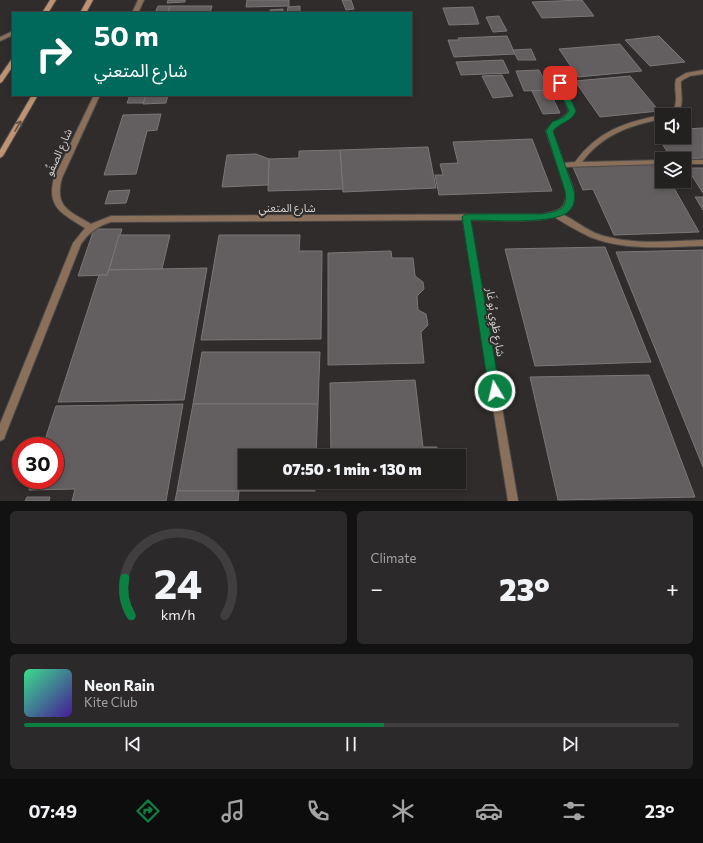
<!DOCTYPE html>
<html lang="en">
<head>
<meta charset="utf-8">
<style>
	body { margin:0; font-family:Commissioner,"Noto Sans Arabic",sans-serif; background:#2b2929; color:#f1f3f6; height:100vh; display:flex; flex-direction:column; font-size:15px; white-space:nowrap }
	* { box-sizing:border-box; margin:0 }
	p { font-size:13px; color:#a3a3a5 }
	.icon { flex:none; width:22px; height:22px; fill:none; stroke:currentColor; stroke-width:2; stroke-linecap:round; stroke-linejoin:round }
	.map { position:relative; height:501px; overflow:hidden }
	.details { display:flex; flex-direction:column; gap:10px; padding:10px; background:#131212; flex:1 }
	.details>* { flex:none }
	.banner { position:absolute; left:12px; top:12px; width:400px; height:84px; border-radius:0px; box-shadow:0 2px 6px #0003,0 0 0 1px #403e3e; background:#00695c; color:#fff; overflow:hidden }
	.controls { position:absolute; left:655px; top:108px; display:grid; gap:8px }
	.controls a { display:grid; place-items:center; width:36px; height:36px; border-radius:0px; background:#232120; box-shadow:0 2px 6px #0003,0 0 0 1px #403e3e; font-size:20px }
	.speed { position:absolute; left:12px; top:437px; display:flex; gap:8px; font-size:20px; font-weight:700; text-align:center }
	.speed>* { display:grid; place-content:center; width:52px; height:52px; border-radius:50%; background:#232120; box-shadow:0 2px 6px #0003,0 0 0 1px #403e3e; line-height:1 }
	.speed .limit { border:6px solid #d22; background:#fff; color:#111 }
	.pin { position:absolute; display:grid; place-items:center; width:34px; height:34px; color:#fff; margin:-17px; border-radius:8px; box-shadow:0 2px 6px #0006 }
	.me { position:absolute; width:44px; margin:-22px; rotate:351deg; stroke-linejoin:round; filter:drop-shadow(0 0 3px #0008) }
	.turn { display:flex; align-items:center; gap:14px; height:84px; padding:0 16px; font-size:18px }
	.turn .icon { width:52px; height:52px; stroke-width:2.5 }
	.turn b { display:block; font-size:28px; line-height:34px }
	.big { font-size:30px; font-weight:800; line-height:1.1 }
	.details .widget { flex:1; display:flex; flex-direction:column; justify-content:center; gap:6px; min-width:0; padding:0 14px; border-radius:6px; background:#2b2929 }
	.details .dial { align-items:center; gap:0 }
	.dial svg { height:104px; overflow:visible; fill:none; stroke:#403e3e; stroke-width:7; stroke-linecap:round; text-anchor:middle }
	.dial text { fill:#f1f3f6; stroke:none }
	.song { display:flex; align-items:center; gap:12px }
	.cover { width:48px; height:48px; border-radius:6px; background:linear-gradient(135deg,hsl(150 70% 55%),hsl(260 70% 35%)) }
	.played { height:4px; border-radius:2px; background:linear-gradient(90deg,#0b8043 55%,#403e3e 55%) }
	.keys { display:flex; justify-content:space-around; direction:ltr }
	.heat { display:flex; justify-content:space-between; align-items:center; font-size:22px; direction:ltr }
	.details .tiles { flex:1; display:grid; gap:10px; grid-template-columns:1fr 1fr }
	.widget:last-child { grid-column:span 2 }
	.trip { position:absolute; left:238px; top:449px; width:228px; height:40px; border-radius:0px; background:#232120; box-shadow:0 2px 6px #0003,0 0 0 1px #403e3e; font-weight:800; line-height:40px; text-align:center }
	.dock { display:flex; height:64px; justify-content:space-around; align-items:center; background:#0e0d0d; color:#a3a3a5 }
	.dock .icon { width:28px; height:28px }
	.dock .on { color:#0b8043 }
	.dock b { font-size:18px; color:#f1f3f6 }
	.map>svg:first-child { display:block }
	.building { fill:#635f60; stroke:#7b7778 }
	.lines { fill:none; stroke-linecap:round; stroke-linejoin:round }
	.lane-casing { stroke:#4d4a49; stroke-width:2 }
	.street-casing { stroke:#4d4a49; stroke-width:2 }
	.secondary-casing { stroke:#4d4a49; stroke-width:2 }
	.lane { fill:#8a6f5a; fill-rule:evenodd }
	.street { fill:#8a6f5a; fill-rule:evenodd }
	.secondary { fill:#be9372; fill-rule:evenodd }
	.oneway { stroke:#615044 }
	.route { fill:#0b8043; stroke:#07532c }
	.labels { text-anchor:middle; dominant-baseline:central; stroke-width:4; stroke-linejoin:round; paint-order:stroke }
	.street-label { font-size:11px; fill:#d3d1d0; stroke:#2f2c2b }
</style>
</head>
<body>
<div class="map">
<svg width="703" height="501" viewBox="0 0 703 501">
	<rect width="100%" height="100%" fill="#2f2c2b"/>
	<g class="building">
		<polygon points="168,0 185,0 185,2 167,3"/>
		<polygon points="247,0 289,0 289,6 246,7"/>
		<polygon points="342,0 351,0 354,9 346,10"/>
		<polygon points="582,0 594,16 542,18 532,2"/>
		<polygon points="158,6 170,6 168,13 155,13"/>
		<polygon points="170,6 212,6 210,13 168,13"/>
		<polygon points="300,6 300,13 287,13 288,7"/>
		<polygon points="473,7 479,24 449,25 443,8"/>
		<polygon points="283,9 283,13 270,13 270,10"/>
		<polygon points="499,16 507,31 493,32 486,17"/>
		<polygon points="507,36 515,54 454,57 448,40 459,40 458,38"/>
		<polygon points="659,36 685,62 650,66 625,40"/>
		<polygon points="620,44 642,71 578,77 559,49"/>
		<polygon points="531,49 536,60 518,60 513,50"/>
		<polygon points="503,60 509,73 461,75 456,62"/>
		<polygon points="539,70 549,90 524,91 516,71"/>
		<polygon points="502,75 513,96 493,98 482,76"/>
		<polygon points="630,76 659,111 600,117 575,81"/>
		<polygon points="549,90 560,113 543,114 532,91"/>
		<polygon points="130,95 146,95 144,103 127,103"/>
		<polygon points="146,95 168,95 166,103 143,104"/>
		<polygon points="161,114 157,130 147,131 136,174 104,175 123,115"/>
		<polygon points="703,128 703,158 672,159 654,131 662,130 662,137 684,137 684,129"/>
		<polygon points="532,139 552,191 439,195 435,175 443,175 440,164 458,163 453,142"/>
		<polygon points="428,147 436,188 343,192 340,150"/>
		<polygon points="340,150 343,189 268,191 269,159 299,158 299,151"/>
		<polygon points="256,154 269,159 268,185 222,187 227,155"/>
		<polygon points="659,163 662,168 662,181 670,181 699,232 614,235 593,189 583,190 573,167"/>
		<polygon points="687,168 703,168 703,193"/>
		<polygon points="130,190 126,203 105,204 109,191"/>
		<polygon points="695,197 703,197 703,210"/>
		<polygon points="94,229 122,229 107,275 78,276"/>
		<polygon points="119,235 170,235 162,269 109,270"/>
		<polygon points="219,235 300,235 299,251 322,251 321,339 201,340"/>
		<polygon points="605,247 651,362 535,366 505,249"/>
		<polygon points="703,250 703,467 616,252"/>
		<polygon points="391,251 392,258 413,258 415,276 423,282 424,289 417,296 418,310 426,314 428,325 421,332 424,363 328,365 328,253"/>
		<polygon points="207,268 184,400 58,402 99,275 107,275 109,270"/>
		<polygon points="202,352 320,352 318,404 193,404"/>
		<polygon points="649,375 695,497 558,500 530,377"/>
		<polygon points="415,380 423,447 437,447 438,456 331,456 330,383"/>
		<polygon points="183,404 166,501 72,501 75,489 29,490 32,480 55,480 55,446 43,446 56,406"/>
		<polygon points="193,404 318,404 316,456 245,456 245,482 315,482 315,491 177,491"/>
		<polygon points="331,482 442,482 331,486"/>
		<polygon points="177,491 239,491 238,501 175,501"/>
		<polygon points="27,497 50,497 49,501 25,501"/>
	</g>
	<g class="lines">
		<g class="lane-casing">
			<path id="lane" d="M557,212C569,216 582,227 595,233C629,246 668,241 703,240V246C665,247 625,251 590,237C577,231 566,224 554,217L553,215Z"/>
		</g>
		<g class="street-casing">
			<g id="street">
				<polygon points="138,0 144,0 138,13 132,13"/>
				<polygon points="13,31 13,35 0,41 0,37"/>
				<path d="M703,70V74L690,76L681,81C680,93 686,107 675,115H667C669,113 673,111 674,108C679,100 673,88 676,79L686,73Z"/>
				<path d="M560,81L563,83L575,111C570,121 559,122 552,131L564,163L575,162C598,131 625,122 662,115V119C630,125 602,135 582,162L662,160V164L565,167C569,178 577,191 573,203C571,208 568,212 563,214C543,224 494,220 470,220L518,501H508L463,220L111,222C98,226 88,233 81,244L5,436L4,439L0,441V424L73,243L85,228C63,214 46,208 54,178L94,95H100L62,178C54,207 69,211 91,224L111,216L543,214C559,211 567,209 566,191L546,131C552,121 563,120 569,111L557,83Z"/>
				<rect x="684" y="160" width="19" height="4"/>
			</g>
		</g>
		<g class="secondary-casing">
			<g id="secondary">
				<polygon points="50,0 56,0 48,13 42,13"/>
				<polygon points="87,0 93,0 86,13 80,13"/>
				<polygon points="13,59 13,66 2,82 0,83 0,76 11,60"/>
				<polygon points="32,95 38,95 3,156 0,158 0,150"/>
			</g>
		</g>
		<use href="#lane" class="lane"/>
		<use href="#street" class="street"/>
		<use href="#secondary" class="secondary"/>
	</g>
	<defs><path id="oneway-shaft" d="M-6 0H5M1.5-3L5.5 0L1.5 3" fill="none" stroke-width="1.6" stroke-linecap="round" stroke-linejoin="round"/></defs>
	<use class="oneway" href="#oneway-shaft" transform="translate(18 126) rotate(-60)"/>
	<path class="route" d="M557,81L563,83L576,111C572,122 560,122 553,131L574,191C575,199 575,205 569,211C557,225 491,220 471,220L500,391L499,394L495,396L491,394L489,391L462,217L466,214H542C559,211 568,210 565,191L546,131L552,122L564,117L569,111L556,83Z"/>
	<g class="labels">
		<g class="street-label">
			<text transform="translate(58 152) rotate(-66)">شارع الصفُو</text>
			<text x="287" y="207">شارع المتعني</text>
			<text transform="translate(496 322) rotate(81)">شارع طَوِي بُو غَار</text>
		</g>
	</g>
</svg>
<div class="controls">
<a><svg class="icon" aria-label="sound" viewBox="0 0 24 24"><path d="M4 9h4l5-4v14l-5-4H4zM17 9q2 3 0 6"/></svg></a>
<a><svg class="icon" aria-label="layers" viewBox="0 0 24 24"><path d="M12 4l9 5-9 5-9-5zM3 14l9 5 9-5"/></svg></a>
</div>
<div class="speed"><div class="limit">30</div></div>
<div class="pin" style="left:560px;top:83px;background:#d93025"><svg class="icon" aria-label="arrive" viewBox="0 0 24 24"><path d="M6 21V4h12l-3 4 3 4H6"/></svg></div>
<svg class="me" style="left:495px;top:391px" viewBox="-20 -20 40 40"><circle r="17" fill="#0b8043" stroke="#fff" stroke-width="3"/><path d="M0-11L8 9 0 5-8 9z" fill="#fff"/></svg>
<div class="trip">07:50 · 1 min · 130 m</div>
<div class="banner">
<div class="turn"><svg class="icon" aria-label="right" viewBox="0 0 24 24"><path d="M7 20v-9h11M14 6l5 5-5 5"/></svg><div><b>50 m</b>شارع المتعني</div></div>
</div>
</div>
<section class="details">
<div class="tiles">
<div class="widget dial"><svg viewBox="0 0 100 80">
<path d="M14 69A42 42 0 1 1 86 69"/>
<path d="M14 69A42 42 0 0 1 9 40" stroke="#0b8043"/>
<text x="50" y="56" font-size="32" font-weight="700">24</text>
<text x="50" y="72" font-size="11">km/h</text>
</svg></div>
<div class="widget"><p>Climate</p>
<div class="heat"><a>−</a><b class="big">23°</b><a>+</a></div>
</div>
<div class="widget">
<div class="song"><i class="cover"></i><div><b>Neon Rain</b><p>Kite Club</p></div></div>
<div class="played"></div>
<div class="keys"><svg class="icon" aria-label="previous" viewBox="0 0 24 24"><path d="M18 5L8 12l10 7zM5 5v14"/></svg><svg class="icon" aria-label="pause" viewBox="0 0 24 24"><path d="M8 5v14M16 5v14"/></svg><svg class="icon" aria-label="next" viewBox="0 0 24 24"><path d="M6 5l10 7-10 7zM19 5v14"/></svg></div>
</div>
</div>
</section>
<nav class="dock">
<b>07:49</b>
<svg class="icon on" aria-label="directions" viewBox="0 0 24 24"><path d="M12 3l9 9-9 9-9-9zM9 14v-3h6M13 9l2 2-2 2"/></svg>
<svg class="icon" aria-label="music" viewBox="0 0 24 24"><path d="M9 18V5l10-2v13"/><circle cx="6" cy="18" r="3"/><circle cx="16" cy="16" r="3"/></svg>
<svg class="icon" aria-label="phone" viewBox="0 0 24 24"><path d="M5 4h4l2 5-3 2q2 4 5 5l2-3 5 2v4C11 20 4 13 5 4z"/></svg>
<svg class="icon" aria-label="climate" viewBox="0 0 24 24"><path d="M12 3v18M4 7l16 10M4 17L20 7"/></svg>
<svg class="icon" aria-label="car" viewBox="0 0 24 24"><path d="M5 17H2v-5l4-1 3-4h7l3 4 3 1v5h-3M9 17h6M6 11h13"/><circle cx="7" cy="17" r="2"/><circle cx="17" cy="17" r="2"/></svg>
<svg class="icon" aria-label="filters" viewBox="0 0 24 24"><path d="M4 7h16M4 17h16"/><circle cx="9" cy="7" r="2"/><circle cx="15" cy="17" r="2"/></svg>
<b>23°</b>
</nav>
</body>
</html>
